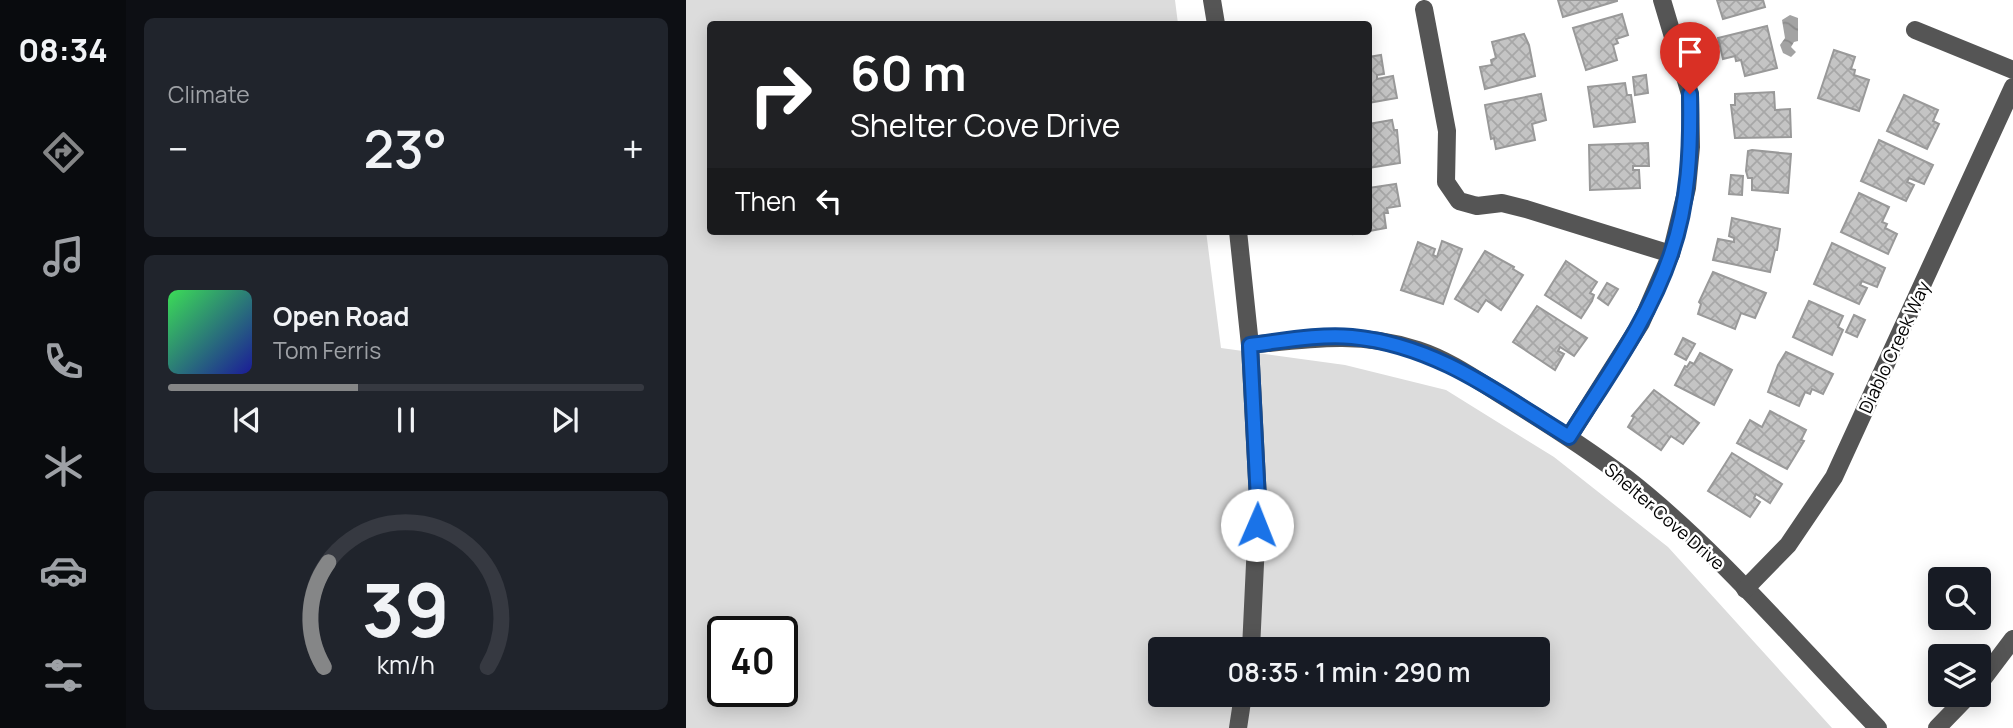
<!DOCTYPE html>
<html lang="en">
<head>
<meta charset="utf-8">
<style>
	body { margin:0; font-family:Manrope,sans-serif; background:#20242c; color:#f1f3f6; height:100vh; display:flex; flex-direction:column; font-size:26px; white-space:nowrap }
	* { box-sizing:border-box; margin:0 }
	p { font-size:23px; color:#9ea1a6 }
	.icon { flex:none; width:38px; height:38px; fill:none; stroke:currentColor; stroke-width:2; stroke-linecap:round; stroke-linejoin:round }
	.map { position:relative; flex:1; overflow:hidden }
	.details { display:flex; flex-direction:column; gap:18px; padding:18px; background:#0d0f14; width:560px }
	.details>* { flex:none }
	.hud { position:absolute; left:21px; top:21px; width:665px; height:214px; border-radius:7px; box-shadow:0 4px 18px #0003; background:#202124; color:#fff; overflow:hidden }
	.tools { position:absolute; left:1242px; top:567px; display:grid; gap:14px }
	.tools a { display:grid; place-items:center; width:63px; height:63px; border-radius:7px; background:#171b24; box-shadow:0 4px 18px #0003; font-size:35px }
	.speed { position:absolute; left:21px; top:616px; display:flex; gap:14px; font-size:35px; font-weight:700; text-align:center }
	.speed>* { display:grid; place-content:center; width:91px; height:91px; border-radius:50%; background:#171b24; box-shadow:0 4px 18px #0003; line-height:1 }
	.speed .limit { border:4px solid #111; border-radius:10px; background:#fff; color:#111 }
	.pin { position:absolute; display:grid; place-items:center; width:60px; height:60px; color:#fff; margin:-72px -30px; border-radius:50% 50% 50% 0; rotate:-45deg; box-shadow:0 0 7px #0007 }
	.pin .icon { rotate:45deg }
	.me { position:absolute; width:77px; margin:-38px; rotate:1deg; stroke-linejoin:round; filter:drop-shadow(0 0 5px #0008) }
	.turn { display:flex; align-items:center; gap:24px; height:147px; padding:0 28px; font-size:32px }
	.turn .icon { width:91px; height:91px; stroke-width:2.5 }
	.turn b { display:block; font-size:49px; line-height:60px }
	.then { display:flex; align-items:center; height:66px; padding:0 28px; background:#0003; gap:14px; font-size:26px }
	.big { font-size:52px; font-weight:600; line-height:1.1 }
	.details .widget { flex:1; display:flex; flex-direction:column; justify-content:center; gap:10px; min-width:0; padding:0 24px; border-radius:10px; background:#20242c }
	.details .dial { align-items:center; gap:0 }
	.dial svg { height:182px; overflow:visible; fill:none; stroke:#363941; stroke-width:7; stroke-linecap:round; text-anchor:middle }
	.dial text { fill:#f1f3f6; stroke:none }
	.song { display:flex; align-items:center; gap:21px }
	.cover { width:84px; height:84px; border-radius:10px; background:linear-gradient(135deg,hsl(130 70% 55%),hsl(240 70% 35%)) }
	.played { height:7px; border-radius:4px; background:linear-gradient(90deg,#858687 40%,#363941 40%) }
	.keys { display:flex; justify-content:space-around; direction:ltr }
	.heat { display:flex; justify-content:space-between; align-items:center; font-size:38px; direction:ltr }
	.trip { position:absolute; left:462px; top:637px; width:402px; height:70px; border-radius:7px; background:#171b24; box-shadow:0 4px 18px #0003; font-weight:600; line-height:70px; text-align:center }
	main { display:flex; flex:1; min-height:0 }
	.tabs { display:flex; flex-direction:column; width:126px; justify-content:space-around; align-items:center; background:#090b0e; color:#9ea1a6 }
	.tabs .icon { width:49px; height:49px }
	.tabs .active { color:#858687 }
	.tabs b { font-size:32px; color:#f1f3f6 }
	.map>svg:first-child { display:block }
	.grass { fill:#dcdcdc; fill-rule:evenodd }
	.water { fill:url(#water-waves) }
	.building { fill:url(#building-cross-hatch); stroke:#999; stroke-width:2 }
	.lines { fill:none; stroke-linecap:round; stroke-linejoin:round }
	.minor { stroke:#555; stroke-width:18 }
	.route-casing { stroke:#114b97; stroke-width:18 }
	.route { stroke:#1a73e8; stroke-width:12 }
	.labels { text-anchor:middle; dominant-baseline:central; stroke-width:5; stroke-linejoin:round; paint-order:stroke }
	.street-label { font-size:18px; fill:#000; stroke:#fff }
</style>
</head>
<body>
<main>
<nav class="tabs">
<b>08:34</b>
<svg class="icon active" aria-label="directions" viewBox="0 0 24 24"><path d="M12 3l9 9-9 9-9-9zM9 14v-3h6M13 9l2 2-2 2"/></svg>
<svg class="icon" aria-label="music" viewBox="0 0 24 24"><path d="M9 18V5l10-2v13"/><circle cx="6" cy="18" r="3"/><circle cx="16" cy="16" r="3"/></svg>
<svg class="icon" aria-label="phone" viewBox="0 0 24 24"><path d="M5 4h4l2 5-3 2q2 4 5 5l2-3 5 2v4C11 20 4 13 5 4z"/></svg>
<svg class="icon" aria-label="climate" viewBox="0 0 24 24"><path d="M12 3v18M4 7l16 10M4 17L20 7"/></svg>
<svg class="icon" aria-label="car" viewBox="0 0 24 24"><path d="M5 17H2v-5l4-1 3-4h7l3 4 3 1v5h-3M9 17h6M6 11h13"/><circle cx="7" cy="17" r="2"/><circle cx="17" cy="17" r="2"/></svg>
<svg class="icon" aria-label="filters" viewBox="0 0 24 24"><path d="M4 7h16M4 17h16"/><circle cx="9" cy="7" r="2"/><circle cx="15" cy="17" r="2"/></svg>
</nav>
<section class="details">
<div class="widget"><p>Climate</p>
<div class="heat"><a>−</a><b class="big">23°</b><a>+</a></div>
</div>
<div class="widget">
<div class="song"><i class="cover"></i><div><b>Open Road</b><p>Tom Ferris</p></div></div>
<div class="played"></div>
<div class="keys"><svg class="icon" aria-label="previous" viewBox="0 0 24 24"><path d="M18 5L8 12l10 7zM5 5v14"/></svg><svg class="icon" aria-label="pause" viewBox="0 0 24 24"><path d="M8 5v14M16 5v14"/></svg><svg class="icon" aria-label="next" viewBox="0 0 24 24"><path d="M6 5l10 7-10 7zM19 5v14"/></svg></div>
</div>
<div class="widget dial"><svg viewBox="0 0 100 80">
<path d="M14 69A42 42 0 1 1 86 69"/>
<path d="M14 69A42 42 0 0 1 16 23" stroke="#858687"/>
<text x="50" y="56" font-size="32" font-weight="700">39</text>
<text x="50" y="72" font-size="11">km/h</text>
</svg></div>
</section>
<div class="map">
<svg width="1327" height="728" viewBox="0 0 1327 728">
	<defs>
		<pattern id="water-waves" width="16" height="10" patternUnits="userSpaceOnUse" patternTransform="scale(1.75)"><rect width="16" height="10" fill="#a3a3a3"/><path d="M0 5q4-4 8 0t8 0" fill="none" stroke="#8b8b8b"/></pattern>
		<pattern id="building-cross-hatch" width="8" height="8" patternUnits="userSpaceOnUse" patternTransform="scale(1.75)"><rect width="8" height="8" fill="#c4c4c4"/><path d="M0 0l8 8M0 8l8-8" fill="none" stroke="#a7a7a7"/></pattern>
	</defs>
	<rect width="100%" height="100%" fill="#fff"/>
	<path class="grass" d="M0,0H489L492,24H24V231H520L535,348L659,365L760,390L868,457L982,547L1146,728H0ZM37,632H96V691H37ZM474,649H852V695H474Z"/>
	<polygon class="water" points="1104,15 1112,18 1112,41 1108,42 1105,47 1110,52 1105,57 1097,53 1094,45 1099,38 1096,20"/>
	<g class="building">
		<polygon points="872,0 931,0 931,1 877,17"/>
		<polygon points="1031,0 1077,0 1079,7 1037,19"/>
		<polygon points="936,14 942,35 930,39 932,43 927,45 931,60 900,70 887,28"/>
		<polygon points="1081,26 1091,68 1059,76 1055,60 1050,61 1049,56 1037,59 1032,38"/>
		<polygon points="838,34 843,45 849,76 799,89 794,67 806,65 805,60 810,58 806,42"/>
		<polygon points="1148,50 1169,57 1165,69 1169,70 1168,75 1183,80 1173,111 1132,98"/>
		<polygon points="695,55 698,74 691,75 691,79 707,76 711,98 682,103 682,57"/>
		<polygon points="960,75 962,93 949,95 947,77"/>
		<polygon points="939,83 941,95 945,95 949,122 908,127 902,87"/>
		<polygon points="1088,92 1089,110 1104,109 1105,137 1049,138 1045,105 1049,105 1049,94"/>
		<polygon points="855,94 860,120 846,124 849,140 810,149 808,138 805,139 799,105"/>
		<polygon points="1218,95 1252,110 1247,121 1253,124 1241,149 1201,131"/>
		<polygon points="706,120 708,130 711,130 714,163 682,168 682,124"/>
		<polygon points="1193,140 1247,165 1238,184 1223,178 1221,182 1228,185 1220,201 1175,181"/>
		<polygon points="962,143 963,166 947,166 947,170 953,170 954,188 904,190 903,145"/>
		<polygon points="1066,150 1105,154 1102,193 1066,190 1066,178 1062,178 1060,171 1062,151"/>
		<polygon points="1045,175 1057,176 1056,195 1043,194"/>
		<polygon points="710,184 714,206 701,208 702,213 698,213 700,228 667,234 666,231 682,231 682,188"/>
		<polygon points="1173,193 1203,207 1196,222 1201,224 1199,228 1211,234 1202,254 1155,232"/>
		<polygon points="1046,218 1094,229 1091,250 1089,250 1084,272 1027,260 1032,239 1048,242 1048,238 1043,236"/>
		<polygon points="756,241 776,249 757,304 715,290 732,242 749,249 747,255 751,257"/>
		<polygon points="1146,243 1199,268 1191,287 1176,281 1174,285 1181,288 1173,304 1128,284"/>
		<polygon points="799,251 828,267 827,269 837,275 815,310 800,300 792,312 769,299"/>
		<polygon points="880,261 911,282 904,293 908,295 906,301 895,318 859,295"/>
		<polygon points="1027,272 1080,293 1069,318 1055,313 1049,329 1012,314 1015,304 1013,302"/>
		<polygon points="921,283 932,289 922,305 912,298"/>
		<polygon points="1123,301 1157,316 1152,327 1157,330 1146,355 1107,337"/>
		<polygon points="851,306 901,338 888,356 874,347 872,351 878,354 869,370 827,342"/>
		<polygon points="1168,315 1179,320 1171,337 1160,332"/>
		<polygon points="997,338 1009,344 1000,360 989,354"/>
		<polygon points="1100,352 1147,374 1137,394 1126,389 1124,394 1119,392 1113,406 1082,392 1092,365"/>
		<polygon points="1014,353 1046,370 1028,405 989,385 999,366 1001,367 1004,362 1008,364"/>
		<polygon points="968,390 1013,423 997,444 985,436 975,450 942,427 948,417 946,416"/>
		<polygon points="1084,411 1120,430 1115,440 1118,441 1101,469 1051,443 1064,420 1076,427"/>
		<polygon points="1046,453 1096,484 1084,503 1070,494 1068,498 1074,502 1064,517 1022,491"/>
	</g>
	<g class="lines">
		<g class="minor">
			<polyline points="526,0 530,24"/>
			<polyline points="738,9 761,131 760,182 773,201 791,206 816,203 840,209 985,254"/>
			<polyline points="1229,30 1327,70"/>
			<polyline points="552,231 564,345 572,500 565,649"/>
			<path d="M564,345C624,339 673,331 732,350C766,361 795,383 825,401C864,425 903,450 940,478C1030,548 1112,646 1192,728"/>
			<polyline points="883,437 955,323 985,254 1001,188 1005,147 1004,94 976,0"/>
			<polyline points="1059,589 1102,545 1148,477 1327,87"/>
			<polyline points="1293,684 1327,639"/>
			<polyline points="552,728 557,695"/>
			<polyline points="1251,728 1283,695"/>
		</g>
	</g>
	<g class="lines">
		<g class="route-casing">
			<path id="route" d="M571,525L572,500L564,345C597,341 633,334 666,337C750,345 813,394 883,437C920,378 963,320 985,254C1003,202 1005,148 1004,94"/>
		</g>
		<use href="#route" class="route"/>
	</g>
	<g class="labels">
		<g class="street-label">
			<text transform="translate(1208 347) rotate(-65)">Diablo Creek Way</text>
			<text transform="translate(979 516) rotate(41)">Shelter Cove Drive</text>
		</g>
	</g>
</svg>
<div class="tools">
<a><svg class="icon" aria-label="search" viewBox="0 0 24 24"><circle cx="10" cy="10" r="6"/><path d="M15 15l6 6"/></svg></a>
<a><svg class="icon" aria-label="layers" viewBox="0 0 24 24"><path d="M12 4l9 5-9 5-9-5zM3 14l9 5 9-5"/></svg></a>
</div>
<div class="speed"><div class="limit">40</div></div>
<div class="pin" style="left:1004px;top:94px;background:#d93025"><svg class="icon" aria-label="arrive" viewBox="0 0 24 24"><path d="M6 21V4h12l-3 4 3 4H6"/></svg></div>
<svg class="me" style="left:571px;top:525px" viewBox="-20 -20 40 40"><circle r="19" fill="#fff"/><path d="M0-13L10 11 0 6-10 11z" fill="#1a73e8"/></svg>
<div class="trip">08:35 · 1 min · 290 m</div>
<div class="hud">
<div class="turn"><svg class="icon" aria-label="right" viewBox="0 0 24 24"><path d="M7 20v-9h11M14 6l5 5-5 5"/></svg><div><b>60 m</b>Shelter Cove Drive</div></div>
<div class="then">Then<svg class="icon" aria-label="left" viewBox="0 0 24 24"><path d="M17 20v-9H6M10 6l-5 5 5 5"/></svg></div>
</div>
</div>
</main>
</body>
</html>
